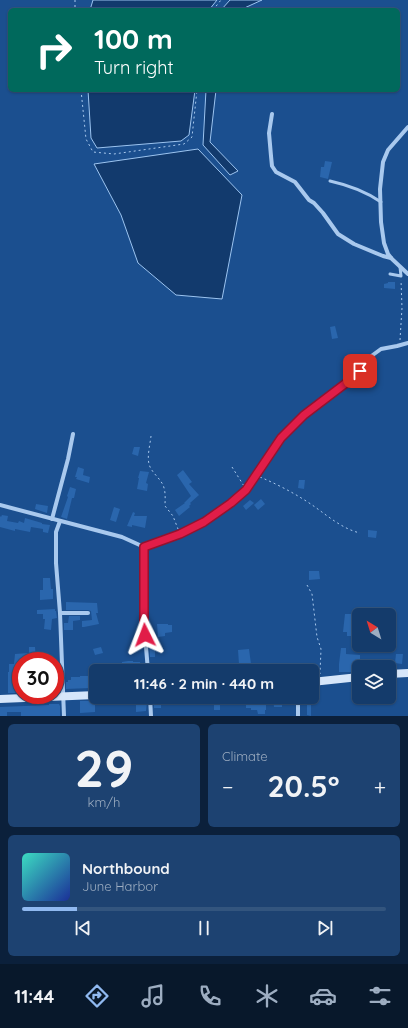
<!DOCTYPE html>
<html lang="en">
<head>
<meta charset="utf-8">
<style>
	body { margin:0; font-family:Quicksand,sans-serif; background:#1d4271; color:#f1f3f6; height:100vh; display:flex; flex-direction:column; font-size:15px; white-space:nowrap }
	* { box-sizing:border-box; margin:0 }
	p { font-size:13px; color:#9dadc1 }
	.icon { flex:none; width:22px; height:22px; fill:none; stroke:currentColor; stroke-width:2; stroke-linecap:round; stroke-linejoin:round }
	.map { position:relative; height:716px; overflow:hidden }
	.drawer { display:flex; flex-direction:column; gap:8px; padding:8px; background:#0b203b; flex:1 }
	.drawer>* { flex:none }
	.hud { position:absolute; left:8px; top:8px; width:392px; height:84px; border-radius:6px; box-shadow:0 1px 3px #0004,0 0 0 1px #33557e; background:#00695c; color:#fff; overflow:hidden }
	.needle { width:26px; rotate:322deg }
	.fabs { position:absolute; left:352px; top:608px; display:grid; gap:8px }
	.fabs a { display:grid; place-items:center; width:44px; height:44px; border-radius:6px; background:#143b6b; box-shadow:0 1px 3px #0004,0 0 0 1px #33557e; font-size:20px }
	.speed { position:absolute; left:12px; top:652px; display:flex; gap:8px; font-size:20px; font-weight:700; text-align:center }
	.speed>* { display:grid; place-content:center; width:52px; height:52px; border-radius:50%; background:#143b6b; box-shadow:0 1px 3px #0004,0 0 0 1px #33557e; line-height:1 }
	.speed .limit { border:6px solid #d22; background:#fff; color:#111 }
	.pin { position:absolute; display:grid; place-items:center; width:34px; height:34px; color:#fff; margin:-17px; border-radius:8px; box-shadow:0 2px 6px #0006 }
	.me { position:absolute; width:44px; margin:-22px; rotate:357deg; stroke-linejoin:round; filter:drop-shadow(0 0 3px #0008) }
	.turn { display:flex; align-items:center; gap:14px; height:84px; padding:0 20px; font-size:18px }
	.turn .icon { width:52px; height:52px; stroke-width:2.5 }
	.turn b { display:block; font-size:28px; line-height:34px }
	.big { font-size:30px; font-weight:700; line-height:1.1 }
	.drawer .widget { flex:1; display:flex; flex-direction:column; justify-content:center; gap:6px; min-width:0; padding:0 14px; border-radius:6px; background:#1d4271 }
	.drawer .dial { align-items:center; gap:0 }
	.dial b { font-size:52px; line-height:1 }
	.song { display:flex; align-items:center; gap:12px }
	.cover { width:48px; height:48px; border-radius:6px; background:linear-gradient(135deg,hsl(170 70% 55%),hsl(230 70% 35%)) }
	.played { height:4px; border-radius:2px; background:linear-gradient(90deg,#90b9f0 15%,#33557e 15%) }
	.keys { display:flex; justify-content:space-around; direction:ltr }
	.heat { display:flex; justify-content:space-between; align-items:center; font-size:22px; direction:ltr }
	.drawer .tiles { flex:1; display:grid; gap:8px; grid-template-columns:1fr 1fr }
	.widget:last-child { grid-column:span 2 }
	.trip { position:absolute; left:89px; top:664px; width:230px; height:40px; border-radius:6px; background:#143b6b; box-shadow:0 1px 3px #0004,0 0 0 1px #33557e; font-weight:700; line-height:40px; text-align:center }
	.tabs { display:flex; height:64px; justify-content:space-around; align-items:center; background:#08182b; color:#9dadc1 }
	.tabs .icon { width:28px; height:28px }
	.tabs .on { color:#90b9f0 }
	.tabs b { font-size:18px; color:#f1f3f6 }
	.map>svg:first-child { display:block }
	.water { fill:#123a6d; stroke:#9cc4f0 }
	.building { fill:#2a66ad }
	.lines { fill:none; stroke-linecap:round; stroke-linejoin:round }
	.path { stroke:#a9c9ee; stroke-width:1; stroke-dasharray:2 3; stroke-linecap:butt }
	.lane { stroke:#a9c9ee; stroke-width:3 }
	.street { stroke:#a9c9ee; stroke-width:4 }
	.secondary { stroke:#d6e6fa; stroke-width:8 }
	.route-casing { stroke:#92132f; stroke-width:10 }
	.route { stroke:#e11d48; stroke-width:7 }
</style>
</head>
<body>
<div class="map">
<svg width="408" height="716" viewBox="0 0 408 716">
	<rect width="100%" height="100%" fill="#1b4f8f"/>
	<g class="water">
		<polygon points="93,0 217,0 209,10 90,10"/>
		<polygon points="230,0 262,0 240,10 221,10"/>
		<polygon points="88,90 195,90 189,135 181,141 97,148 91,138"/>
		<polygon points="206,90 216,90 210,142 238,171 230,175 203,145"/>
		<polygon points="198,149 242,195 222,299 176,295 138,263 121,215 94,164"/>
	</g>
	<g class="building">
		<polygon points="325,161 332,162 328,179 320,177 321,167 324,167"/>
		<polygon points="388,282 395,282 395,289 384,288 384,284 388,283"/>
		<polygon points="335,326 338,338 332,339 330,327"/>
		<polygon points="134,447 140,447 138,456 132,454"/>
		<polygon points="78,467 84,469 83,475 90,477 89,483 76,479 77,477 75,477"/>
		<polygon points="183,470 192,482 189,484 199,495 190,503 191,504 189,506 190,507 179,516 175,510 185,503 184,503 191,496 177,475"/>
		<polygon points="140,471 149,472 146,483 148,484 147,491 137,489 139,478 138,478"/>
		<polygon points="299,480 305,480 304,489 298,488"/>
		<polygon points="70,487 76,489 74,498 72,498 67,519 61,517 68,497 67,496"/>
		<polygon points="261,499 265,504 258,510 254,505"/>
		<polygon points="250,500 254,503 246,510 243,506"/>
		<polygon points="36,504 48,506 47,513 35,509"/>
		<polygon points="114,507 120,509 116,522 110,520"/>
		<polygon points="133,512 135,513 134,516 147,516 145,528 132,525 132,527 127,526"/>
		<polygon points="2,515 8,516 7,521 18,523 19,521 24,523 25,518 42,523 42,524 50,525 48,533 43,532 43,529 31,527 30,532 15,529 15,531 0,527 0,516 1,517"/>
		<polygon points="368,530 377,531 376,538 368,537"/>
		<polygon points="309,571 319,571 320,579 309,580"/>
		<polygon points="43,578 50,578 51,589 53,589 53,599 40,600 40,590 43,590"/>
		<polygon points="66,602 97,603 98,613 96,613 99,624 84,627 82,627 82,621 92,620 91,611 88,610 66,610"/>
		<polygon points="55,609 55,611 56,611 57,618 52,619 51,630 44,629 45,619 43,619 43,614 37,614 37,610"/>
		<polygon points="345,614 352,614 352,636 347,636 347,632 343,632"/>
		<polygon points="69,616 80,616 80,620 73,621 73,630 64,630 64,623 68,623"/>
		<polygon points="157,624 168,624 168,625 172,625 172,632 165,633 165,636 158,637"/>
		<polygon points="149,635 156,635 156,644 155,644 155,657 150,657"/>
		<polygon points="29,647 35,647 36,661 21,661 21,665 19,665 19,682 21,693 8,693 8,672 9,672 9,664 14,664 15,654 29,653"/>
		<polygon points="101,647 103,653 95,655 93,649"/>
		<polygon points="341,648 346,648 346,654 360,655 360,661 354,661 354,672 339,672 339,664"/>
		<polygon points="249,649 251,664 248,664 248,666 243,667 243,664 239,664 238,650"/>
		<polygon points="396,654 403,654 402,664 395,663"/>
		<polygon points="128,661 133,661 133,662 140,662 141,667 127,667 127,669 110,671 109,665 122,664 122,662"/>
		<polygon points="80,676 90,676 90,688 66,689 66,682 68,682 68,680 71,680 71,677 80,677"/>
		<polygon points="273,697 282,697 282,707 274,707"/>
		<polygon points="156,699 161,699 161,708 154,708 154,701 156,701"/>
		<polygon points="307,699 311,699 311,716 307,715"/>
		<polygon points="136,700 145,700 145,702 147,702 146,711 136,712"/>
		<polygon points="80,701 95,701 95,712 80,713"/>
		<rect x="214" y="701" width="6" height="9"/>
		<polygon points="246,701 255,701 255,703 266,703 266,710 265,710 265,714 258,714 257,710 251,710 251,708 246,708"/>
		<polygon points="49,704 59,704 60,706 60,716 21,716 21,712 7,712 7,716 0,716 0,707 49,705"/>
	</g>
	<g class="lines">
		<g class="path">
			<polyline points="75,0 75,10"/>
			<polyline points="213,10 221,0"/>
			<polyline points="81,90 86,139 93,152 114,154 184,144 192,137 197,90"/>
			<polyline points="400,340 402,308 401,280"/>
			<path d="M151,436C150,445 147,456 149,464C151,472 159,477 163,485C166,492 165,499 165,506L173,516L178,529"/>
			<polyline points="232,467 244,486"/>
			<path d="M260,477C279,485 298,495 315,507C329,517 343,529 360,533"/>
			<polyline points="307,585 312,594 317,637 321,649 320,674"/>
			<polyline points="229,667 230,671"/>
			<polyline points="195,671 195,666"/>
		</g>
		<g class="lane">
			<path d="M330,181C348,185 365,191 381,202"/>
			<polyline points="390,274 401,276 400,267"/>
		</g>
		<g class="street">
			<polyline points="272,114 269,133 271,156 272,166 276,172 295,182 309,200 314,203 323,213 338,234 354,244 383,256 391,258"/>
			<polyline points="408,127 388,150 383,162 380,189 381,222 384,243 388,254 392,259 408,274"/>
			<polyline points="0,505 122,537 144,547 180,534 204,522 231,503 246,490 281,438 304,415 350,380 360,371 370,357 381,349 397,346 408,343"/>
			<polyline points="52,519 68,459 73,434"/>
			<polyline points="60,521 56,532 56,563 60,613 64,716"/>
			<polyline points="144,547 144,623 148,671"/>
			<polyline points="60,613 88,613"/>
			<polyline points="150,697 151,716"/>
			<polyline points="298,697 298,716"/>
		</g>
		<g class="secondary">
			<polyline points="389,674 408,673"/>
			<polyline points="312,682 359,677"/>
			<polyline points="0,699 96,695"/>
		</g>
	</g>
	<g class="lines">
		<g class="route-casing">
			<polyline id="route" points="145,635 144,622 144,547 180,534 204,522 231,503 246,490 281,438 304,415 350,380 360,371"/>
		</g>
		<use href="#route" class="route"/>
	</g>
</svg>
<div class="fabs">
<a><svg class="needle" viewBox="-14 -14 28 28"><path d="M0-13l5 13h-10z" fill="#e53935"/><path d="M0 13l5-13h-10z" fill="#9dadc1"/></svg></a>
<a><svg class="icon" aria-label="layers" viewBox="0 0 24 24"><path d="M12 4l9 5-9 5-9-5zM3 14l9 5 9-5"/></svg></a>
</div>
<div class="speed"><div class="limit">30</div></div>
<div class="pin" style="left:360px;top:371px;background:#d93025"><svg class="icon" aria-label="arrive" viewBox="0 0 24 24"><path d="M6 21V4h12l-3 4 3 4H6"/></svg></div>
<svg class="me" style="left:145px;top:635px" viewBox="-20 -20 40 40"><path d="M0-17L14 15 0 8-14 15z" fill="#e11d48" stroke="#fff" stroke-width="4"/></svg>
<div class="trip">11:46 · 2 min · 440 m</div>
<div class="hud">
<div class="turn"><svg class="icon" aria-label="right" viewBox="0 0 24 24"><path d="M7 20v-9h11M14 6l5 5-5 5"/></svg><div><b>100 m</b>Turn right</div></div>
</div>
</div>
<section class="drawer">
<div class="tiles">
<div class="widget dial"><b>29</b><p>km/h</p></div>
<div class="widget"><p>Climate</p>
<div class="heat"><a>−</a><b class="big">20.5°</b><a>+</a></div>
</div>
<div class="widget">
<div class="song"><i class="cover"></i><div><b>Northbound</b><p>June Harbor</p></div></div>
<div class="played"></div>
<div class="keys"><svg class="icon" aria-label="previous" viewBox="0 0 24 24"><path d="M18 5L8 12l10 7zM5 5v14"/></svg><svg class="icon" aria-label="pause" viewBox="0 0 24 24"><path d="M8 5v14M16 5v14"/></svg><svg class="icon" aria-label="next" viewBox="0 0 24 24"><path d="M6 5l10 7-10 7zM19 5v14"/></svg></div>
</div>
</div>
</section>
<nav class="tabs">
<b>11:44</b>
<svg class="icon on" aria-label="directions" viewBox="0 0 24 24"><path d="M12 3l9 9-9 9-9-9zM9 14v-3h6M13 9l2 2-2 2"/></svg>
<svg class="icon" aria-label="music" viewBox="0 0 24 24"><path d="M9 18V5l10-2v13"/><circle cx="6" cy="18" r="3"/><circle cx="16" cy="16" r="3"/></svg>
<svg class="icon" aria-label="phone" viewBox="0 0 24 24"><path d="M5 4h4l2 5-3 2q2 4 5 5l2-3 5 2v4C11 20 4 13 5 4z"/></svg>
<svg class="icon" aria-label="climate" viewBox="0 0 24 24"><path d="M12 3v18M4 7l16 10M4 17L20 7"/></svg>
<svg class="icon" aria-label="car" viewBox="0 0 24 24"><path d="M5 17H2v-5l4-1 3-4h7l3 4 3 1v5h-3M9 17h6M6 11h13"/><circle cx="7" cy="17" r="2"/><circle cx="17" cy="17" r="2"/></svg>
<svg class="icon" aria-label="filters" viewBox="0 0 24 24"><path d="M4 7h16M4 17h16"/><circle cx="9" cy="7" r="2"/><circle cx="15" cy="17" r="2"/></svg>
</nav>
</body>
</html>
